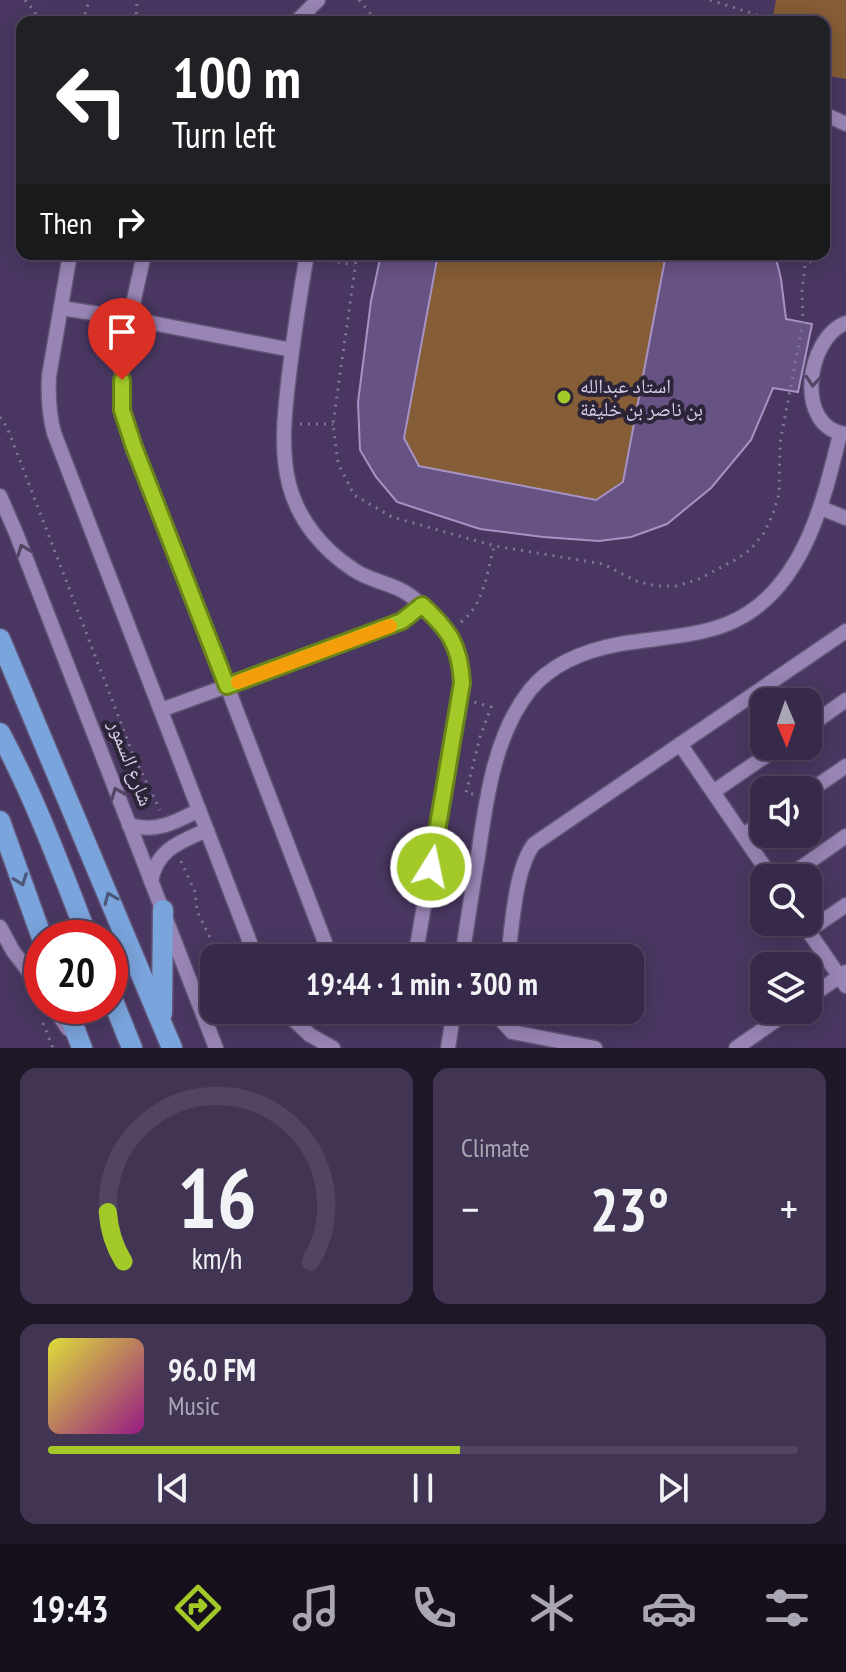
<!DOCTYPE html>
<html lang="en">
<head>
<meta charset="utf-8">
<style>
	body { margin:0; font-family:"PT Sans Narrow","Noto Naskh Arabic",sans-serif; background:#423553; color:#f1f3f6; height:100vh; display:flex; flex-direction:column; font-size:30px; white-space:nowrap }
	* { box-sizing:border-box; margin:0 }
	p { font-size:26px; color:#aaa6b4 }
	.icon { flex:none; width:44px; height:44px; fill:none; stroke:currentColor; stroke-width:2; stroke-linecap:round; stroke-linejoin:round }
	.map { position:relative; height:1048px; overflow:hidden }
	.sheet { display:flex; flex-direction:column; gap:20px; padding:20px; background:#1e1728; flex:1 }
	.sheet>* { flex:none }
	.banner { position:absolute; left:16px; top:16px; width:814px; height:244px; border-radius:16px; box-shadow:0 4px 20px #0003,0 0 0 2px #514561; background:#202124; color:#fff; overflow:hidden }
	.needle { width:52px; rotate:178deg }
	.tools { position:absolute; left:750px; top:688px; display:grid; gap:16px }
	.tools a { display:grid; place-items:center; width:72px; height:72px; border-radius:16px; background:#372949; box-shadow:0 4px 20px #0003,0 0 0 2px #514561; font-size:40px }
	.speed { position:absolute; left:24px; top:920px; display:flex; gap:16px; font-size:40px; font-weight:700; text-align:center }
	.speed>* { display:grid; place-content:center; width:104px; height:104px; border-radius:50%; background:#372949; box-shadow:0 4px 20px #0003,0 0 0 2px #514561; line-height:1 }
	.speed .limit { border:12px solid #d22; background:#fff; color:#111 }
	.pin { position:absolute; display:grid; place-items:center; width:68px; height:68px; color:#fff; margin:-82px -34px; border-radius:50% 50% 50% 0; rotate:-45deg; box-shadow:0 0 8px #0007 }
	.pin .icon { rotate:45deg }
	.me { position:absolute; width:88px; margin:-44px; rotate:10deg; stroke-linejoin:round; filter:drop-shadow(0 0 6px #0008) }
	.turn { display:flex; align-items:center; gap:28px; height:168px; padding:0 24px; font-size:36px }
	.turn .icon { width:104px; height:104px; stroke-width:2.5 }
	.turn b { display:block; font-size:56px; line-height:68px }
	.then { display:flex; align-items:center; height:76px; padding:0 24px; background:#0003; gap:16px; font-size:30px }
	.big { font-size:60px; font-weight:800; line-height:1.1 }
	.sheet .widget { flex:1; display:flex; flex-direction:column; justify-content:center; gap:12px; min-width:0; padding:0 28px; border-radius:16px; background:#423553 }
	.sheet .dial { align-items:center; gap:0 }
	.dial svg { height:208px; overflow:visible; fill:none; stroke:#514561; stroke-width:7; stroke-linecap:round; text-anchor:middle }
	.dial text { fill:#f1f3f6; stroke:none }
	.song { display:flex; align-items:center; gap:24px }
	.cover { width:96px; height:96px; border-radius:12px; background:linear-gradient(135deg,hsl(60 70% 55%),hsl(310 70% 35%)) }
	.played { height:8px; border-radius:4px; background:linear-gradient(90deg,#a2c928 55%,#514561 55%) }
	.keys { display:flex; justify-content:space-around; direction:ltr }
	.heat { display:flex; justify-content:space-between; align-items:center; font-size:44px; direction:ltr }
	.sheet .tiles { flex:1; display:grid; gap:20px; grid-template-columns:1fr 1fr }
	.widget:last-child { grid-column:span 2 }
	.trip { position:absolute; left:200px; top:944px; width:444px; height:80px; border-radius:16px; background:#372949; box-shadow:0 4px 20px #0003,0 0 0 2px #514561; font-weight:800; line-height:80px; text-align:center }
	.tab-bar { display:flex; height:128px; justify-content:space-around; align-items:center; background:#16101d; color:#aaa6b4 }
	.tab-bar .icon { width:56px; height:56px }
	.tab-bar .selected { color:#a2c928 }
	.tab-bar b { font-size:36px; color:#f1f3f6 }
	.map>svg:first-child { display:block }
	.green { fill:#855d36 }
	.building { fill:#675284; stroke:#a692c3; stroke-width:2 }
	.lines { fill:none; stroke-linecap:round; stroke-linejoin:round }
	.minor-casing { stroke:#625276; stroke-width:17 }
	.major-casing { stroke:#625276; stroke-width:23 }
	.path { stroke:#837498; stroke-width:3; stroke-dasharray:2 6; stroke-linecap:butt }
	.minor { stroke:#9985b5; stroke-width:14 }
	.major { stroke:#7aa4dc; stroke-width:20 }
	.oneway { stroke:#524663 }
	.oneway2 { stroke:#4b5779 }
	.route-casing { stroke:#69831a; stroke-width:20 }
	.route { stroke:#a2c928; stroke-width:14 }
	.slow { stroke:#f59e0b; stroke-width:14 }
	.poi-dot { fill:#a2c928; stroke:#2c2437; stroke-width:3 }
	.labels { text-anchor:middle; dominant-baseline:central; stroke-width:8; stroke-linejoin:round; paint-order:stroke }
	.poi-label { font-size:20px; fill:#d8cee8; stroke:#2c2437; text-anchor:start }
	.street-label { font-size:20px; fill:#d8cee8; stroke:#2c2437 }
</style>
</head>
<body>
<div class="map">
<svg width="846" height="1048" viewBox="0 0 846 1048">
	<rect width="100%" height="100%" fill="#493761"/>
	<g class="green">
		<polygon points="776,0 846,0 846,79 824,75 824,22 772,22"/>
		<polygon points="381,254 775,254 781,279 786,318 812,324 798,392 773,388 751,440 711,488 667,524 631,537 599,541 543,537 480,529 397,502 376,477 360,450 358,402 371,301"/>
	</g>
	<polygon class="building" points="381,254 438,254 404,438 419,466 596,500 623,482 666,254 775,254 781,279 786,319 812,324 798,392 773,388 751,440 711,488 667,524 631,537 599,541 543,537 480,529 397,502 376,477 360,450 358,402 371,301"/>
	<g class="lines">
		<g class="minor-casing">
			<g id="minor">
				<polyline points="296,22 318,0"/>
				<polyline points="824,114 846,124"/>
				<path d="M70,254L49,376C48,396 49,414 54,433L256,958"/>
				<path d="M144,254C135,298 116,366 122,410L145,477L227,686L394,624L402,621L422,605"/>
				<path d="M307,254C300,294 294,334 289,375C285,410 280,449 289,484C298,520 323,550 354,570C367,579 384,582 399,589C410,594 419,602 428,611C456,636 464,660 460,698L415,958"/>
				<polyline points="61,308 131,319 292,350"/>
				<path d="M846,323C806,338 794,428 846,434"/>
				<polyline points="0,496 16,533 216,1048"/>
				<polyline points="821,508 846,518"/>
				<polyline points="161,710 227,686 331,958"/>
				<polyline points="808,727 846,700"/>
				<polyline points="680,744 772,878"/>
				<polyline points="713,792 780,746"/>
				<polyline points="808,792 846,766"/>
				<path d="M129,825C156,833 176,822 199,810"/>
				<polyline points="743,835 764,821"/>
				<polyline points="786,878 846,836"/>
				<path d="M151,881C157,849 180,842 207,830"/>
				<polyline points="802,922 846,986"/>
				<polyline points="0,927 13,951 42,989"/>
				<polyline points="808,931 846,905"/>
				<path d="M462,958C467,924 472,890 478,856C486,801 494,735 530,690C552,663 587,650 620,644C655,638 694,637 727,624C802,594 823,504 840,434"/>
				<path d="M508,958C512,927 515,868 534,844L846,631"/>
				<polyline points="808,998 846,972"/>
				<polyline points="53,1006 68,1029"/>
				<polyline points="283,1010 310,1035 333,1048"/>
				<polyline points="502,1010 503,1022 512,1032 595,1048"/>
				<polyline points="448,1048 454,1010"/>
				<polyline points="736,1048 791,1010"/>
			</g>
		</g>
		<g class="major-casing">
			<g id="major">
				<polyline points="0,639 172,1048"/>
				<path d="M0,733C35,798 61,869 88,938"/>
				<polyline points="0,821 42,938"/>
				<polyline points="110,993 132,1048"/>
				<polyline points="66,1006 82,1048"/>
				<polyline points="162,1013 163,910"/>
			</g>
		</g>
		<g class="path">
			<polyline points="25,0 35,12 38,22"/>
			<polyline points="359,0 378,22"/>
			<polyline points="710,0 761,16 770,22"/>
			<polyline points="83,22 89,0"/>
			<polyline points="136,22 137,0"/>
			<polyline points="824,231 826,240 824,250"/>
			<polyline points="357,254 333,424 338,463 354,495 392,517 495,546 603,564 636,581 656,586 677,586 699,579 735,560 750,550 764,533 773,514 779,494 780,443 803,322 802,290 805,265 823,254"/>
			<polyline points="322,259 354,265"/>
			<polyline points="0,417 7,427 134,757 160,810"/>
			<polyline points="300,424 333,424"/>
			<path d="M461,622C484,605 487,572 494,547"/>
			<polyline points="473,794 466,793 480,737 491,707 474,702"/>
			<polyline points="181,861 195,892 197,911 214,946 212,956 199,961"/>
			<polyline points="43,1023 53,1048"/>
		</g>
		<use href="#minor" class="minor"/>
		<use href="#major" class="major"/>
	</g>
	<defs><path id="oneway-chevron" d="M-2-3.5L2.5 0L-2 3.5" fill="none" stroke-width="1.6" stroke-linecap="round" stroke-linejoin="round" transform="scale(2)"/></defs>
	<g class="oneway">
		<use href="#oneway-chevron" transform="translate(813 381) rotate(95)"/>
		<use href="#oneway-chevron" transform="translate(23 550) rotate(-111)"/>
		<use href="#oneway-chevron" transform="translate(117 793) rotate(-111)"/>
	</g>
	<g class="oneway2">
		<use href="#oneway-chevron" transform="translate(21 880) rotate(70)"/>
		<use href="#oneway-chevron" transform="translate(110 898) rotate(-113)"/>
	</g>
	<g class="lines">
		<g class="route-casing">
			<path id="route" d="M122,380V410L134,447L227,686L394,624L402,621L422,605C449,630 460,645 462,683L431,867"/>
		</g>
		<use href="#route" class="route"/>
		<polyline class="slow" points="238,682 390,626"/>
	</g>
	<circle class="poi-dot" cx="564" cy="397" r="8"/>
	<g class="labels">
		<g class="poi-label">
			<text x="580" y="386">استاد عبدالله<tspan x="580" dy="23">بن ناصر بن خليفة</tspan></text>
		</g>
		<g class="street-label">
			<text transform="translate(131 763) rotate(69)">شارع السمور</text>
		</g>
	</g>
</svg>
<div class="tools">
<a><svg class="needle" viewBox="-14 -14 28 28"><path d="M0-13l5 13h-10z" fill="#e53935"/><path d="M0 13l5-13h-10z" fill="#aaa6b4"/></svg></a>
<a><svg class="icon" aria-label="sound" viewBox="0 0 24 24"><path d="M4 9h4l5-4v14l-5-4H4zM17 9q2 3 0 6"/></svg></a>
<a><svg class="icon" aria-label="search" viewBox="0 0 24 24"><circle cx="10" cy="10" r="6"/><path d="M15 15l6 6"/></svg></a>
<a><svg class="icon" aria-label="layers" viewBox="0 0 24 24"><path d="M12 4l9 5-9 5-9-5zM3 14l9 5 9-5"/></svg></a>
</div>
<div class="speed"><div class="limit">20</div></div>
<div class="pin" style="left:122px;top:380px;background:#d93025"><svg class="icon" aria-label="arrive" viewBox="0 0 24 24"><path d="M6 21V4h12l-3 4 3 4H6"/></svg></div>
<svg class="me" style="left:431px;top:867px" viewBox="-20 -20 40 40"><circle r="17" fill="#a2c928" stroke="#fff" stroke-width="3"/><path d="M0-11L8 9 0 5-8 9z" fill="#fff"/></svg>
<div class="trip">19:44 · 1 min · 300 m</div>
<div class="banner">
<div class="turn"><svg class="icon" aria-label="left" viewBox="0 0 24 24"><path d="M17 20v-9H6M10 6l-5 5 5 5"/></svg><div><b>100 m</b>Turn left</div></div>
<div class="then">Then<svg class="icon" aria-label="right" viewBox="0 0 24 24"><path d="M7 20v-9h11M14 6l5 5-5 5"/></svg></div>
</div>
</div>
<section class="sheet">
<div class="tiles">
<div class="widget dial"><svg viewBox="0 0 100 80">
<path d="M14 69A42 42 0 1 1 86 69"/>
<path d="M14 69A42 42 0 0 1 8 50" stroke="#a2c928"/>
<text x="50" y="56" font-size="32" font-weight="700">16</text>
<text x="50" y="72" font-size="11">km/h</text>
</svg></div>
<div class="widget"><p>Climate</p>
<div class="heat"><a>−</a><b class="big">23°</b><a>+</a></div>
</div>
<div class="widget">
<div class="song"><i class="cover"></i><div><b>96.0 FM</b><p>Music</p></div></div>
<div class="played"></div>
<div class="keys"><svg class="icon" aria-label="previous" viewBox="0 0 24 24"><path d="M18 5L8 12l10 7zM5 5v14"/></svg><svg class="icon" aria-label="pause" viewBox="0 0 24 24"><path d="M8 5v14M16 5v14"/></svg><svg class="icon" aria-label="next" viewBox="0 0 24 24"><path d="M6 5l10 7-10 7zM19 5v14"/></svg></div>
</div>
</div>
</section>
<nav class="tab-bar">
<b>19:43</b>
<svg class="icon selected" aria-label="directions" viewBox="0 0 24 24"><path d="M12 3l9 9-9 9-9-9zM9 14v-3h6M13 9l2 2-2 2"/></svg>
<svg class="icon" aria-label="music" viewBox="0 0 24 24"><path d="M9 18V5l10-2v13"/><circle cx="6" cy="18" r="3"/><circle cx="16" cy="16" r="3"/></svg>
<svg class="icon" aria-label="phone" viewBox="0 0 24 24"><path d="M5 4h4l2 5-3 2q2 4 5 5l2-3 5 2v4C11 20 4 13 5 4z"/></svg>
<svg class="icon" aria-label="climate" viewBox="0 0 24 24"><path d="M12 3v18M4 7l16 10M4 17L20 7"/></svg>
<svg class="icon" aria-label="car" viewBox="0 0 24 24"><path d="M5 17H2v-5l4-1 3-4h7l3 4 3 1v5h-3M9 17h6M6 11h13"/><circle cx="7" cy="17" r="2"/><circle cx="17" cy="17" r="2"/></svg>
<svg class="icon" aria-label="filters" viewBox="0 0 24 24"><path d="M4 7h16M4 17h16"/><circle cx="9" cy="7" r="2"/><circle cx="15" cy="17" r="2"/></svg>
</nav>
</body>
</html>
